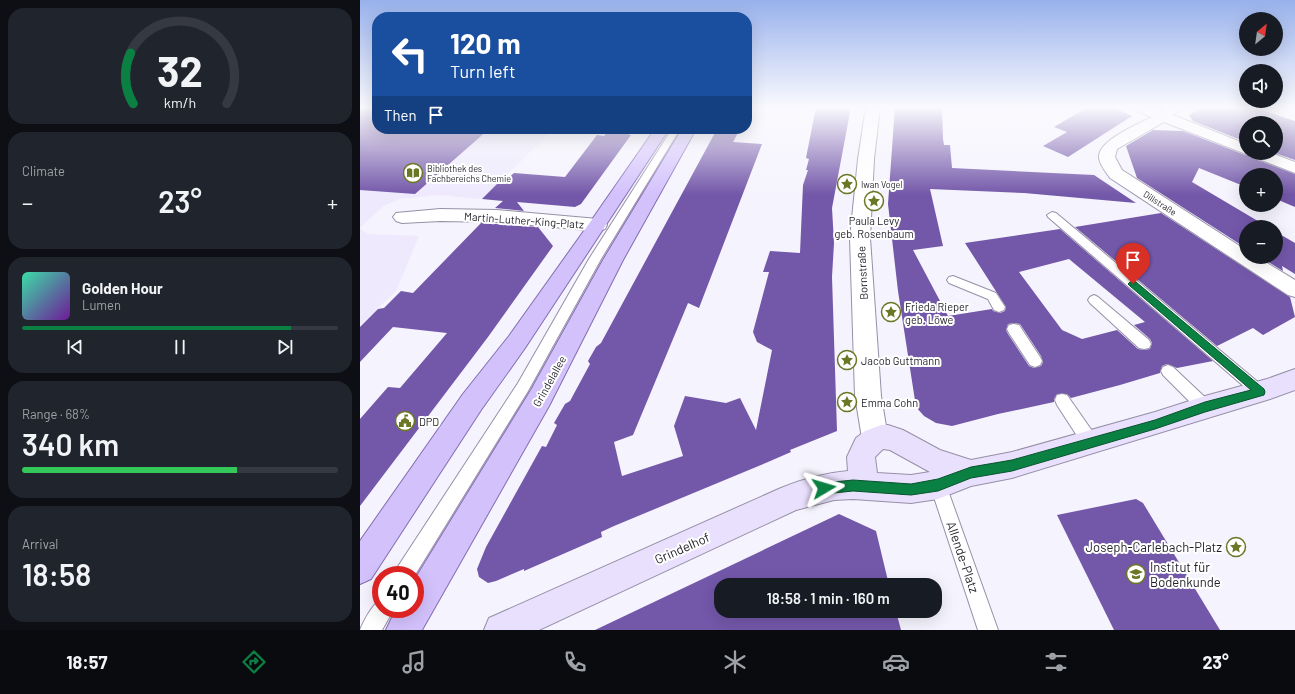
<!DOCTYPE html>
<html lang="en">
<head>
<meta charset="utf-8">
<style>
	body { margin:0; font-family:Barlow,sans-serif; background:#20242c; color:#f1f3f6; height:100vh; display:flex; flex-direction:column; font-size:15px; white-space:nowrap }
	* { box-sizing:border-box; margin:0 }
	p { font-size:13px; color:#9ea1a6 }
	.icon { flex:none; width:22px; height:22px; fill:none; stroke:currentColor; stroke-width:2; stroke-linecap:round; stroke-linejoin:round }
	.map { position:relative; flex:1; overflow:hidden }
	.details { display:flex; flex-direction:column; gap:8px; padding:8px; background:#0d0f14; width:360px }
	.details>* { flex:none }
	.guide { position:absolute; left:12px; top:12px; width:380px; height:122px; border-radius:16px; box-shadow:0 4px 16px #0002; background:#1a4fa0; color:#fff; overflow:hidden }
	.needle { width:26px; rotate:29deg }
	.controls { position:absolute; left:879px; top:12px; display:grid; gap:8px }
	.controls a { display:grid; place-items:center; width:44px; height:44px; border-radius:50%; background:#171b24; box-shadow:0 4px 16px #0002; font-size:20px }
	.speed { position:absolute; left:12px; top:566px; display:flex; gap:8px; font-size:20px; font-weight:700; text-align:center }
	.speed>* { display:grid; place-content:center; width:52px; height:52px; border-radius:50%; background:#171b24; box-shadow:0 4px 16px #0002; line-height:1 }
	.speed .limit { border:6px solid #d22; background:#fff; color:#111 }
	.pin { position:absolute; display:grid; place-items:center; width:34px; height:34px; color:#fff; margin:-41px -17px; border-radius:50% 50% 50% 0; rotate:-45deg; box-shadow:0 0 4px #0007 }
	.pin .icon { rotate:45deg }
	.me { position:absolute; width:44px; margin:-22px; rotate:83deg; stroke-linejoin:round; filter:drop-shadow(0 0 3px #0008) }
	.turn { display:flex; align-items:center; gap:14px; height:84px; padding:0 12px; font-size:18px }
	.turn .icon { width:52px; height:52px; stroke-width:2.5 }
	.turn b { display:block; font-size:28px; line-height:34px }
	.then { display:flex; align-items:center; height:38px; padding:0 12px; background:#0003; gap:8px; font-size:15px }
	.big { font-size:30px; font-weight:600; line-height:1.1 }
	.details .widget { flex:1; display:flex; flex-direction:column; justify-content:center; gap:6px; min-width:0; padding:0 14px; border-radius:16px; background:#20242c }
	.details .dial { align-items:center; gap:0 }
	.dial svg { height:104px; overflow:visible; fill:none; stroke:#363941; stroke-width:7; stroke-linecap:round; text-anchor:middle }
	.dial text { fill:#f1f3f6; stroke:none }
	.song { display:flex; align-items:center; gap:12px }
	.cover { width:48px; height:48px; border-radius:6px; background:linear-gradient(135deg,hsl(160 70% 55%),hsl(280 70% 35%)) }
	.played { height:4px; border-radius:2px; background:linear-gradient(90deg,#0b8043 85%,#363941 85%) }
	.keys { display:flex; justify-content:space-around; direction:ltr }
	.heat { display:flex; justify-content:space-between; align-items:center; font-size:22px; direction:ltr }
	.charge { height:6px; border-radius:3px; background:linear-gradient(90deg,#34c759 68%,#363941 0) }
	.trip { position:absolute; left:354px; top:578px; width:228px; height:40px; border-radius:16px; background:#171b24; box-shadow:0 4px 16px #0002; font-weight:600; line-height:40px; text-align:center }
	.dock { display:flex; height:64px; justify-content:space-around; align-items:center; background:#090b0e; color:#9ea1a6 }
	.dock .icon { width:28px; height:28px }
	.dock .current { color:#0b8043 }
	.dock b { font-size:18px; color:#f1f3f6 }
	main { display:flex; flex:1; min-height:0 }
	.map>svg:first-child { display:block }
	.built { fill:#eee9fd }
	.building { fill:#7357a9; fill-rule:evenodd }
	.lines { fill:none; stroke-linecap:round; stroke-linejoin:round }
	.lane-casing { stroke:#9690a7; stroke-width:2 }
	.street-casing { stroke:#9690a7; stroke-width:2 }
	.secondary-casing { stroke:#9690a7; stroke-width:2 }
	.primary-casing { stroke:#826db0; stroke-width:2 }
	.lane { fill:#fff; fill-rule:evenodd }
	.street { fill:#fff; fill-rule:evenodd }
	.secondary { fill:#e9e0fe; fill-rule:evenodd }
	.primary { fill:#d3c1fc; fill-rule:evenodd }
	.route { fill:#0b8043; stroke:#07532c }
	.labels { text-anchor:middle; dominant-baseline:central; stroke-width:4; stroke-linejoin:round; paint-order:stroke }
	.far-poi-label { font-size:9px; fill:#211f28; stroke:#fff; text-anchor:start }
	.far-street-label { font-size:9px; fill:#211f28; stroke:#fff }
	.street-label { font-size:11px; fill:#211f28; stroke:#fff }
	.poi-label { font-size:11px; fill:#211f28; stroke:#fff; text-anchor:start }
	.near-poi-label { font-size:13px; fill:#211f28; stroke:#fff; text-anchor:end }
	.near-street-label { font-size:13px; fill:#211f28; stroke:#fff }
</style>
</head>
<body>
<main>
<section class="details">
<div class="widget dial"><svg viewBox="0 0 100 80">
<path d="M14 69A42 42 0 1 1 86 69"/>
<path d="M14 69A42 42 0 0 1 12 30" stroke="#0b8043"/>
<text x="50" y="56" font-size="32" font-weight="700">32</text>
<text x="50" y="72" font-size="11">km/h</text>
</svg></div>
<div class="widget"><p>Climate</p>
<div class="heat"><a>−</a><b class="big">23°</b><a>+</a></div>
</div>
<div class="widget">
<div class="song"><i class="cover"></i><div><b>Golden Hour</b><p>Lumen</p></div></div>
<div class="played"></div>
<div class="keys"><svg class="icon" aria-label="previous" viewBox="0 0 24 24"><path d="M18 5L8 12l10 7zM5 5v14"/></svg><svg class="icon" aria-label="pause" viewBox="0 0 24 24"><path d="M8 5v14M16 5v14"/></svg><svg class="icon" aria-label="next" viewBox="0 0 24 24"><path d="M6 5l10 7-10 7zM19 5v14"/></svg></div>
</div>
<div class="widget"><p>Range · 68%</p><b class="big">340 km</b><div class="charge"></div></div>
<div class="widget"><p>Arrival</p><b class="big">18:58</b></div>
</section>
<div class="map">
<svg width="935" height="630" viewBox="0 0 935 630">
	<rect width="100%" height="100%" fill="#f5f3fd"/>
	<g class="built">
		<polygon points="0,107 17,129 275,129 270,135 193,130 122,199 79,195 39,199 22,207 0,228"/>
		<polygon points="0,229 8,234 59,236 36,291 0,325"/>
	</g>
	<g class="building">
		<polygon points="0,107 17,107 17,129 129,129 55,194 0,190"/>
		<polygon points="456,107 491,107 472,208 474,243 472,277 477,431 430,450 431,452 408,462 254,526 241,532 242,537 164,571 164,569 136,581 128,583 119,577 117,569 126,547 182,446 186,447 197,425 194,423 205,404 210,401 230,364 228,361 236,347 241,343 357,129 380,129 373,142 402,144 339,308 328,303 273,435 254,442 262,476 323,456 314,426 325,396 366,403 380,398 396,430 412,350 397,342 393,332 409,272 403,272 410,251 440,253 443,185 448,170 446,170 449,159 446,158"/>
		<path d="M535,107H582L583,139L584,145H590L592,168L734,175L776,203L664,193L570,189L583,246L553,250L588,316L632,309L633,311L640,313L645,311L646,307L605,243L700,229L853,361L817,368L807,364L802,366L800,373L760,385L711,398L707,394H697L694,399V402L638,414L592,426L576,423L564,416L556,407L538,291L528,204ZM709,259L785,322L774,325L790,339L792,343L790,349L784,350L778,349L757,330L722,339L702,330L659,272ZM654,323L660,324L681,356L683,362L681,366L674,368L669,366L648,334L646,330L648,324Z"/>
		<polygon points="728,107 752,107 772,116 708,157 683,146 707,132 694,127"/>
		<polygon points="842,107 893,107 935,121 935,160 915,153 916,123 886,123 886,142 833,121 829,115"/>
		<polygon points="250,129 273,129 269,135 271,135 221,204 215,207 157,202 164,211 135,208 143,201 122,199 140,181 145,181 154,173 205,177 237,135 244,136"/>
		<polygon points="793,130 823,131 885,155 888,155 890,157 935,174 935,207 916,199 916,175 886,175 886,187 839,168 832,182 908,227 886,227 886,248 777,178 766,146"/>
		<polygon points="801,213 930,297 935,317 903,335 893,328 857,346 715,227"/>
		<polygon points="121,223 178,227 193,246 128,337 0,506 0,419 28,387 40,388 87,333 33,327 0,362 0,327 18,309 24,308 41,291 53,293"/>
		<polygon points="916,232 935,243 935,274 922,266 923,271 900,257 916,257"/>
		<polygon points="776,499 783,503 860,630 754,630 697,515"/>
		<polygon points="479,514 516,531 529,585 361,585 361,611 536,611 541,630 235,630"/>
	</g>
	<g class="lines">
		<g class="lane-casing">
			<g id="lane">
				<polygon points="312,129 320,129 241,259 168,391 55,575 35,575 37,568 158,383 229,259"/>
				<polygon points="692,212 696,213 905,388 907,392 905,396 900,398 895,396 688,217 687,215"/>
				<polygon points="593,276 636,293 645,307 644,310 639,312 634,310 628,299 589,283 587,280 589,277"/>
				<polygon points="734,295 738,297 789,340 791,344 789,348 784,349 779,348 730,303 728,300 730,297"/>
				<polygon points="654,324 659,325 680,357 682,361 680,365 675,367 670,365 649,333 647,329 649,325"/>
				<polygon points="808,365 813,367 850,402 853,407 850,412 845,414 840,412 803,375 801,371 803,367"/>
				<polygon points="702,394 707,395 737,438 739,443 737,448 731,450 725,448 697,405 695,400 697,395"/>
				<polygon points="578,477 584,479 586,485 638,630 618,630 570,485 572,479"/>
				<path d="M21,600V609H34L22,630H0C4,621 12,604 21,600Z"/>
			</g>
		</g>
		<g class="street-casing">
			<g id="street">
				<polygon points="506,107 520,107 514,159 510,238 521,396 528,438 524,447 515,450 506,447 502,438 495,396 490,238 498,159"/>
				<path d="M772,107H792L801,111L806,107H822L813,115L886,144V153H889L886,154L804,122L757,149L755,157L762,170L886,250V257H897L935,280V297L928,295L750,178C746,172 740,165 739,158C737,141 778,124 792,117L774,110Z"/>
				<polygon points="889,153 911,153 935,162 935,173 891,156"/>
				<polygon points="80,209 137,210 238,219 245,221 247,225 245,229 238,231 137,222 80,221 42,223 36,221 33,217 36,213"/>
			</g>
		</g>
		<g class="secondary-casing">
			<path id="secondary" d="M935,369V390L910,399L652,478L611,486L578,499L551,503L493,499L474,500L436,510L179,630H124L129,618L421,488C443,479 465,473 488,471L487,457L496,438L505,431L521,425H528L543,430L580,450L611,460L652,452L795,412L845,396L907,379ZM523,449L530,450L570,472L551,475L517,473L515,457Z"/>
		</g>
		<g class="primary-casing">
			<g id="primary">
				<polygon points="295,129 309,129 165,348 121,410 11,579 0,584 0,541 103,394 149,336 231,221"/>
				<polygon points="322,129 336,129 263,260 189,406 62,630 26,630 36,609 55,609 55,579 171,390 243,260"/>
			</g>
		</g>
		<use href="#lane" class="lane"/>
		<use href="#street" class="street"/>
		<use href="#secondary" class="secondary"/>
		<use href="#primary" class="primary"/>
	</g>
	<linearGradient id="sky" x2="0" y2="1"><stop stop-color="#98b1ec"/><stop offset="0.55" stop-color="#fafafe"/><stop offset="1" stop-color="#fafafe" stop-opacity="0"/></linearGradient>
	<rect width="935" height="195" fill="url(#sky)"/>
	<polygon class="route" points="773,281 776,282 904,389 905,392 904,395 845,412 795,429 652,471 611,478 578,491 551,495 493,491 464,494 460,492 458,488 460,484 464,483 493,480 551,484 578,479 611,467 652,460 795,420 845,402 891,390 770,286 768,284 770,282"/>
	<defs>
		<g id="library-ring" transform="scale(1)"><circle r="9.5" fill="#fff" stroke="#6b7724" stroke-width="1.5"/><path d="M-6-4Q-3-5.5-.7-3.5V5Q-3 3-6 4ZM6-4Q3-5.5 .7-3.5V5Q3 3 6 4Z" fill="#6b7724"/></g>
		<g id="sight-ring" transform="scale(1)"><circle r="9.5" fill="#fff" stroke="#6b7724" stroke-width="1.5"/><path d="M0-6L1.8-2.2L6-1.7L2.9 1.2L3.7 5.4L0 3.3L-3.7 5.4L-2.9 1.2L-6-1.7L-1.8-2.2Z" fill="#6b7724"/></g>
		<g id="civic-ring" transform="scale(1)"><circle r="9.5" fill="#fff" stroke="#6b7724" stroke-width="1.5"/><path d="M-.6-6.5H3V-4.5H.6V-3L4-1V1h2V6H-6V1h2V-1L-.6-3ZM-1.2 2.5V6h2.4V2.5Z" fill="#6b7724"/></g>
		<g id="university-ring" transform="scale(1)"><circle r="9.5" fill="#fff" stroke="#6b7724" stroke-width="1.5"/><path d="M0-5L7-2L0 1L-7-2ZM-4 1L0 2.5L4 1V4Q0 6-4 4Z" fill="#6b7724"/></g>
	</defs>
	<g fill-rule="evenodd">
		<use href="#library-ring" x="53" y="173"/>
		<use href="#sight-ring" x="487" y="184"/>
		<use href="#sight-ring" x="514" y="201"/>
		<use href="#sight-ring" x="531" y="312"/>
		<use href="#sight-ring" x="487" y="360"/>
		<use href="#sight-ring" x="487" y="402"/>
		<use href="#civic-ring" x="45" y="421"/>
		<use href="#sight-ring" x="876" y="547"/>
		<use href="#university-ring" x="776" y="574"/>
	</g>
	<g class="labels">
		<g class="far-poi-label">
			<text x="67" y="168">Bibliothek des<tspan x="67" dy="10">Fachbereichs Chemie</tspan></text>
			<text x="501" y="184">Iwan Vogel</text>
		</g>
		<g class="far-street-label">
			<text transform="translate(800 203) rotate(33)">Dillstraße</text>
		</g>
		<g class="street-label">
			<text transform="translate(164 220) rotate(4)">Martin-Luther-King-Platz</text>
			<text transform="translate(502 273) rotate(-93)">Bornstraße</text>
			<text transform="translate(189 381) rotate(-61)">Grindelallee</text>
		</g>
		<g class="poi-label">
			<text x="514" y="220" text-anchor="middle">Paula Levy<tspan x="514" dy="13">geb. Rosenbaum</tspan></text>
			<text x="545" y="306">Frieda Rieper<tspan x="545" dy="13">geb. Löwe</tspan></text>
			<text x="501" y="360">Jacob Guttmann</text>
			<text x="501" y="402">Emma Cohn</text>
			<text x="59" y="421">DPD</text>
		</g>
		<g class="near-poi-label">
			<text x="862" y="547">Joseph-Carlebach-Platz</text>
			<text x="790" y="567" text-anchor="start">Institut für<tspan x="790" dy="15">Bodenkunde</tspan></text>
		</g>
		<g class="near-street-label">
			<text transform="translate(322 548) rotate(-24)">Grindelhof</text>
			<text transform="translate(603 557) rotate(71)">Allende-Platz</text>
		</g>
	</g>
</svg>
<div class="controls">
<a><svg class="needle" viewBox="-14 -14 28 28"><path d="M0-13l5 13h-10z" fill="#e53935"/><path d="M0 13l5-13h-10z" fill="#9ea1a6"/></svg></a>
<a><svg class="icon" aria-label="sound" viewBox="0 0 24 24"><path d="M4 9h4l5-4v14l-5-4H4zM17 9q2 3 0 6"/></svg></a>
<a><svg class="icon" aria-label="search" viewBox="0 0 24 24"><circle cx="10" cy="10" r="6"/><path d="M15 15l6 6"/></svg></a>
<a>+</a>
<a>−</a>
</div>
<div class="speed"><div class="limit">40</div></div>
<div class="pin" style="left:773px;top:284px;background:#d93025"><svg class="icon" aria-label="arrive" viewBox="0 0 24 24"><path d="M6 21V4h12l-3 4 3 4H6"/></svg></div>
<svg class="me" style="left:464px;top:488px" viewBox="-20 -20 40 40"><path d="M0-17L14 15 0 8-14 15z" fill="#0b8043" stroke="#fff" stroke-width="4"/></svg>
<div class="trip">18:58 · 1 min · 160 m</div>
<div class="guide">
<div class="turn"><svg class="icon" aria-label="left" viewBox="0 0 24 24"><path d="M17 20v-9H6M10 6l-5 5 5 5"/></svg><div><b>120 m</b>Turn left</div></div>
<div class="then">Then<svg class="icon" aria-label="arrive" viewBox="0 0 24 24"><path d="M6 21V4h12l-3 4 3 4H6"/></svg></div>
</div>
</div>
</main>
<nav class="dock">
<b>18:57</b>
<svg class="icon current" aria-label="directions" viewBox="0 0 24 24"><path d="M12 3l9 9-9 9-9-9zM9 14v-3h6M13 9l2 2-2 2"/></svg>
<svg class="icon" aria-label="music" viewBox="0 0 24 24"><path d="M9 18V5l10-2v13"/><circle cx="6" cy="18" r="3"/><circle cx="16" cy="16" r="3"/></svg>
<svg class="icon" aria-label="phone" viewBox="0 0 24 24"><path d="M5 4h4l2 5-3 2q2 4 5 5l2-3 5 2v4C11 20 4 13 5 4z"/></svg>
<svg class="icon" aria-label="climate" viewBox="0 0 24 24"><path d="M12 3v18M4 7l16 10M4 17L20 7"/></svg>
<svg class="icon" aria-label="car" viewBox="0 0 24 24"><path d="M5 17H2v-5l4-1 3-4h7l3 4 3 1v5h-3M9 17h6M6 11h13"/><circle cx="7" cy="17" r="2"/><circle cx="17" cy="17" r="2"/></svg>
<svg class="icon" aria-label="filters" viewBox="0 0 24 24"><path d="M4 7h16M4 17h16"/><circle cx="9" cy="7" r="2"/><circle cx="15" cy="17" r="2"/></svg>
<b>23°</b>
</nav>
</body>
</html>
